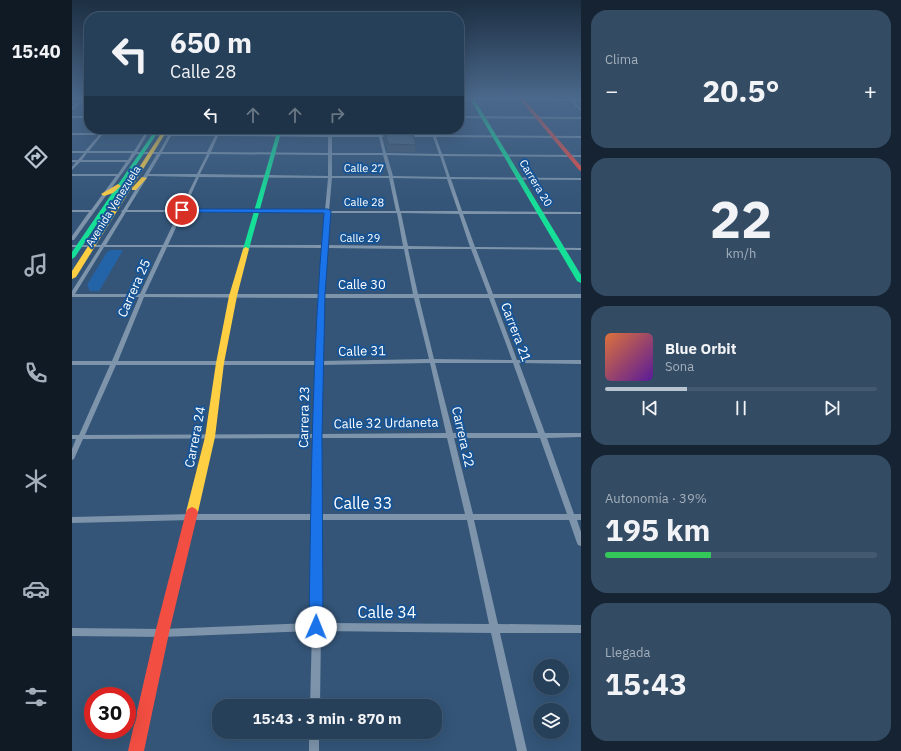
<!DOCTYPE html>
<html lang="es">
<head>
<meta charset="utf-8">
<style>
	body { margin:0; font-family:"IBM Plex Sans",sans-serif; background:#334b63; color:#f1f3f6; height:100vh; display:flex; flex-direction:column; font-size:15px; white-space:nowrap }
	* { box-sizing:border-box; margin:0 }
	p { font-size:13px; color:#a4afbb }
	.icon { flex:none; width:22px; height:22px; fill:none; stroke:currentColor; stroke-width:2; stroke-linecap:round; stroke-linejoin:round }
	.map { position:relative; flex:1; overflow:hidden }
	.drawer { display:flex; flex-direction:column; gap:10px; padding:10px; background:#152332; width:320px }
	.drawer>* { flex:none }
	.banner { position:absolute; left:12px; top:12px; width:380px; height:122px; border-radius:16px; box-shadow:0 4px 16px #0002,0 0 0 1px #435970; background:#27405a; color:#f1f3f6; overflow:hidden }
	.fabs { position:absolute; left:461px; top:659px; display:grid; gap:8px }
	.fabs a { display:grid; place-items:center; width:36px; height:36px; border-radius:50%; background:#27405a; box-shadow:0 4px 16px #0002,0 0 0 1px #435970; font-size:20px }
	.speed { position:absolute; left:12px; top:687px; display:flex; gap:8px; font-size:20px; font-weight:700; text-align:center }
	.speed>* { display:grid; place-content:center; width:52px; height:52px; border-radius:50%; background:#27405a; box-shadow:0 4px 16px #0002,0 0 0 1px #435970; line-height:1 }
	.speed .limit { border:6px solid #d22; background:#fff; color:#111 }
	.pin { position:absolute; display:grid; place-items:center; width:34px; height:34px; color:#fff; margin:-17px; border:2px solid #fff; border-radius:50%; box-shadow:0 1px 4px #0007 }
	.me { position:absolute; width:44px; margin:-22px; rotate:1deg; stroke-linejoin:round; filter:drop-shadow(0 0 3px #0008) }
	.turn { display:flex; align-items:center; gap:14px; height:84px; padding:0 20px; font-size:18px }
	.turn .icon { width:52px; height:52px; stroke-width:2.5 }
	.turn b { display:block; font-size:28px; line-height:34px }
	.lanes { display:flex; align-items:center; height:38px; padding:0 20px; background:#0003; justify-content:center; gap:20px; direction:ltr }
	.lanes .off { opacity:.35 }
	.big { font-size:30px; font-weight:800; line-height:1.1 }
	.drawer .card { flex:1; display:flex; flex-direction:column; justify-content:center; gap:6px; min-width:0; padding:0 14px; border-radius:16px; background:#334b63 }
	.drawer .dial { align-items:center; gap:0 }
	.dial b { font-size:52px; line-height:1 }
	.song { display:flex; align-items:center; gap:12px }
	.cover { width:48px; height:48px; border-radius:6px; background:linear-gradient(135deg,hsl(20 70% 55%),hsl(270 70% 35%)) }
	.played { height:4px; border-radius:2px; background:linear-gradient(90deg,#b8c4d0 30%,#435970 30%) }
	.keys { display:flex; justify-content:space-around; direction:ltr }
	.heat { display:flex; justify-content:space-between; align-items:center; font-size:22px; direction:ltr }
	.charge { height:6px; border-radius:3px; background:linear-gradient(90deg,#34c759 39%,#435970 0) }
	.trip { position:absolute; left:140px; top:699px; width:230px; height:40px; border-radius:16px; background:#27405a; box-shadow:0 4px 16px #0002,0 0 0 1px #435970; font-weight:800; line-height:40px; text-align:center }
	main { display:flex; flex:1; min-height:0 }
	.tab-bar { display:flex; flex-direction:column; width:72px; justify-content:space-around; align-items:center; background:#101a24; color:#a4afbb }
	.tab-bar .icon { width:28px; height:28px }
	.tab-bar .selected { color:#b8c4d0 }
	.tab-bar b { font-size:18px; color:#f1f3f6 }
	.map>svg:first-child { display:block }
	.green { fill:#2364a8 }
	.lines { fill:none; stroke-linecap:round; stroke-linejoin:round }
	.street { fill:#7d94ab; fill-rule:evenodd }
	.fast { fill:#16e098; fill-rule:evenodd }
	.slow { fill:#ffcf43; fill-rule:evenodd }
	.jam { fill:#f24e42; fill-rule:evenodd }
	.wall { fill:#445b72 }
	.building { fill:#4f6a85; stroke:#374a5d }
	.route { fill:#1a73e8; stroke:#114b97 }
	.labels { text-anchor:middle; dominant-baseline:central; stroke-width:4; stroke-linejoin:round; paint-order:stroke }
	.far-street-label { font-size:11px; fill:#fff; stroke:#175495 }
	.street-label { font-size:13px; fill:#fff; stroke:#175495 }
	.near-street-label { font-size:16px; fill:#fff; stroke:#175495 }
</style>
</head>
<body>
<main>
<nav class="tab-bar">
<b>15:40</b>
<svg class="icon selected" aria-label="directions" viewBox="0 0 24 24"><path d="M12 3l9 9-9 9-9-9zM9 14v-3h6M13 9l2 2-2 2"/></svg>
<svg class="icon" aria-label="music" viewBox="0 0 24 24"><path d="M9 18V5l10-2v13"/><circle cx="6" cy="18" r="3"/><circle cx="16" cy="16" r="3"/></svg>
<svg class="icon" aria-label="phone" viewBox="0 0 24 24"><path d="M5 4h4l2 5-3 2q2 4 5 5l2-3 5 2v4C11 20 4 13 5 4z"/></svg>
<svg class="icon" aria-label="climate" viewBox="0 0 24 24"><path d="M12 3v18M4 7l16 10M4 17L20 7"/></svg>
<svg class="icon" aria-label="car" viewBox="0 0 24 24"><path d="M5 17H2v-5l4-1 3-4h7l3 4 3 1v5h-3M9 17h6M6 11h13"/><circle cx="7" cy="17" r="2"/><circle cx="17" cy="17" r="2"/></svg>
<svg class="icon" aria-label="filters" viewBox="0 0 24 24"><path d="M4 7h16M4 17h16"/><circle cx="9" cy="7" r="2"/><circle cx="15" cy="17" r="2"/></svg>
</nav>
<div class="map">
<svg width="509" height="751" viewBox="0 0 509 751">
	<rect width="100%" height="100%" fill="#345578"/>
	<polygon class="green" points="39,250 51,250 27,291 18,291 15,285 35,252"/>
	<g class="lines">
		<g class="street">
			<polygon points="13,97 16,97 0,110 0,108 10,100 0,100 0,98 12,98"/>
			<polygon points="387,98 497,99 498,98 500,99 509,99 509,101 501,101 509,108 509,111 498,101 387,100"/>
			<rect x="0" y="116" width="17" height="2"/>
			<polygon points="387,116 509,117 509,119 387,118"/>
			<path d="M32,129H36L32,133L73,134L76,129H80L77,134H97L99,129H103L100,134H144L146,129H150L147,134L256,135V129H260V135H306L304,129H308L309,135L313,136L310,137L314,153L367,154L361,137H335L333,136L335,135H361L358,129H362L364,135L509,136V138L364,137L370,154L509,155V157L371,156L378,177L509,178V180L379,179L390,211L509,212V214H391L403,247L509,248V250L404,249L421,294H509V298H422L445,360H509V364L447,363L473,433H509V437L475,438L502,514H509V520H505L509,532V546L506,545L505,543L497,520H402L426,624L509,625V633H428L455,751H445L419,633L249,631L248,706H238L240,631L90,637L0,636V628L90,629L240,623L242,520H119L0,523V517L119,514H242V438L11,439L2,459L0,460V449L4,439H0V435H7L38,365H0V361H40L67,297H0V291L28,247H0V245H29L50,212L49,211L51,210L85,154H64L2,240H0V236L17,212H0V210H19L44,176H0V174H46L54,162H8L0,170V167L4,162H0V160H6L12,153H0V151H13L27,135H0V133H29ZM30,135H72L62,151H17ZM75,135L96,136L87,152H65ZM99,136H143L135,152H90ZM146,136L256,137V153L139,152ZM260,137H307L311,153H260ZM15,153H60L56,160H10ZM89,154H135L125,174H77ZM138,154L256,155V176L128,174ZM260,155H311L317,176H260ZM315,155L368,156L375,177L321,176ZM76,176L124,177L108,210H55ZM127,177L256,178L253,211L112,210ZM260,178H317L324,211H257ZM321,178L375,179L386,211H328ZM54,212H107L91,245H34ZM111,212L253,213L251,245H96ZM257,213H325L331,246L255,245ZM329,213L387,214L398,247L336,246ZM32,247H90L68,294H3ZM95,247L250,248L247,294H73ZM255,248L332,249L341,294H252ZM336,249H399L416,294H346ZM72,297L246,298L244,361H46ZM251,298H342L357,359L250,361ZM347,298H417L440,360L362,359ZM358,363L374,433L248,434L250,365ZM363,363H441L466,433H381ZM44,365H244L242,434L13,435ZM248,438H375L393,514H250ZM382,438H468L495,514H401ZM250,520H395L417,624L249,623Z"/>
			<rect x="237" y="732" width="10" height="19"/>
		</g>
		<g class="fast">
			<polygon points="397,97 401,97 509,275 509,283 505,281"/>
			<polygon points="84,129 88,129 3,257 0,259 0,252"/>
			<polygon points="206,129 210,129 177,249 174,251 172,250 171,249"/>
		</g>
		<g class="slow">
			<polygon points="92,129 96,129 4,277 0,279 0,271"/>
			<polygon points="70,177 75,178 64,190 60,190 60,188"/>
			<polygon points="46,184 49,186 41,193 32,196 29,194"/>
			<polygon points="174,247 177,249 165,296 152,363 143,437 126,512 124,515 120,517 116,515 114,512 133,437 144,363 157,296 171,249"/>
		</g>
		<g class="jam">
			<polygon points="446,97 450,97 509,166 509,171 507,170"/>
			<polygon points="120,507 124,509 126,512 97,633 72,751 56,751 83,633 114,512 116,509"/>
		</g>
	</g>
	<polygon class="wall" points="323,129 341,129 340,132 344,145 343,152 316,152 312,138 313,131 323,131"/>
	<polygon class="building" points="313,131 340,131 344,145 316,144"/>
	<linearGradient id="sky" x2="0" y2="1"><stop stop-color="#1d2f42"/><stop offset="0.48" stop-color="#4a688b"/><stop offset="1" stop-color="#4a688b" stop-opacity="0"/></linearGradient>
	<rect width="509" height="202" fill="url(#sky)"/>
	<path class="route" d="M108,209H256L259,211L253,295L250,436L251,627L249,631L244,633L239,631L237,627C239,489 240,351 252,213L110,212H108Z"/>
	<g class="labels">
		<g class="far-street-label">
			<text transform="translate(292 168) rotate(1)">Calle 27</text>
			<text transform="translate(464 183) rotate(59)">Carrera 20</text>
			<text transform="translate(292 202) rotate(1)">Calle 28</text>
			<text transform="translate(41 206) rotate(-58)">Avenida Venezuela</text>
			<text x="288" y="238">Calle 29</text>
		</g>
		<g class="street-label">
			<text x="290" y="284">Calle 30</text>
			<text transform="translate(62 288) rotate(-66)">Carrera 25</text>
			<text transform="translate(444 332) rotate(69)">Carrera 21</text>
			<text transform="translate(290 351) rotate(-1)">Calle 31</text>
			<text transform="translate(232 417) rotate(-89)">Carrera 23</text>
			<text transform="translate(314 423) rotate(-1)">Calle 32 Urdaneta</text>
			<text transform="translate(123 437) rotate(-79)">Carrera 24</text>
			<text transform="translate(391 437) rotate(77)">Carrera 22</text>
		</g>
		<g class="near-street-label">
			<text x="291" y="503">Calle 33</text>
			<text x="315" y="612">Calle 34</text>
		</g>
	</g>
</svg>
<div class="fabs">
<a><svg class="icon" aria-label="search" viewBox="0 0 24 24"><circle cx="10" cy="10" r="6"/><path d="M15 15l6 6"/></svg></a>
<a><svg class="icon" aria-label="layers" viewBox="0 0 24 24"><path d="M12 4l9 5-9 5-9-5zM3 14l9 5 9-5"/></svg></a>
</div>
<div class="speed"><div class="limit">30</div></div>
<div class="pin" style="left:110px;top:210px;background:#d93025"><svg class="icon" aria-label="arrive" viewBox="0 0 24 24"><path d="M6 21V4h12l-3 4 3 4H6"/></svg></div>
<svg class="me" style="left:244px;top:627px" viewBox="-20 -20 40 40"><circle r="19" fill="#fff"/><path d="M0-13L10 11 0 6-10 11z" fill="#1a73e8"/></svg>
<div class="trip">15:43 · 3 min · 870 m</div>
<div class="banner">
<div class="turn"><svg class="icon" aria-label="left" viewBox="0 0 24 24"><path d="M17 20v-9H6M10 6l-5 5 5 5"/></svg><div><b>650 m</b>Calle 28</div></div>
<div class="lanes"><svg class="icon" aria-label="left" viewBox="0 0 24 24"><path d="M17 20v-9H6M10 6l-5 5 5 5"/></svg><svg class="icon off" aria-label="ahead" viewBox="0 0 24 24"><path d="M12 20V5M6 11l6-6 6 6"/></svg><svg class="icon off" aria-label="ahead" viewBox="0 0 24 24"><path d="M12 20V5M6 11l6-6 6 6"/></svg><svg class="icon off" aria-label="right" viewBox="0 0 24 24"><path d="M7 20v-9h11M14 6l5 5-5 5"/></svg></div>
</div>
</div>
<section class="drawer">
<div class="card"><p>Clima</p>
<div class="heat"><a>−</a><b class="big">20.5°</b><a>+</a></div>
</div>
<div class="card dial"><b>22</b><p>km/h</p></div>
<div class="card">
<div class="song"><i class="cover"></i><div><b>Blue Orbit</b><p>Sona</p></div></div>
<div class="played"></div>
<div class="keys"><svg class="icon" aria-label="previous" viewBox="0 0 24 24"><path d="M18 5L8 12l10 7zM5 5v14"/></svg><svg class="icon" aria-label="pause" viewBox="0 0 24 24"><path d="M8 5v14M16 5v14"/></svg><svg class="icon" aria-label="next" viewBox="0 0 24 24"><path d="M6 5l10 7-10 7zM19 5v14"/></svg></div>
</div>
<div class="card"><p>Autonomía · 39%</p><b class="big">195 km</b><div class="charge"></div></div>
<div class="card"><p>Llegada</p><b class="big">15:43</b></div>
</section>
</main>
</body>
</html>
